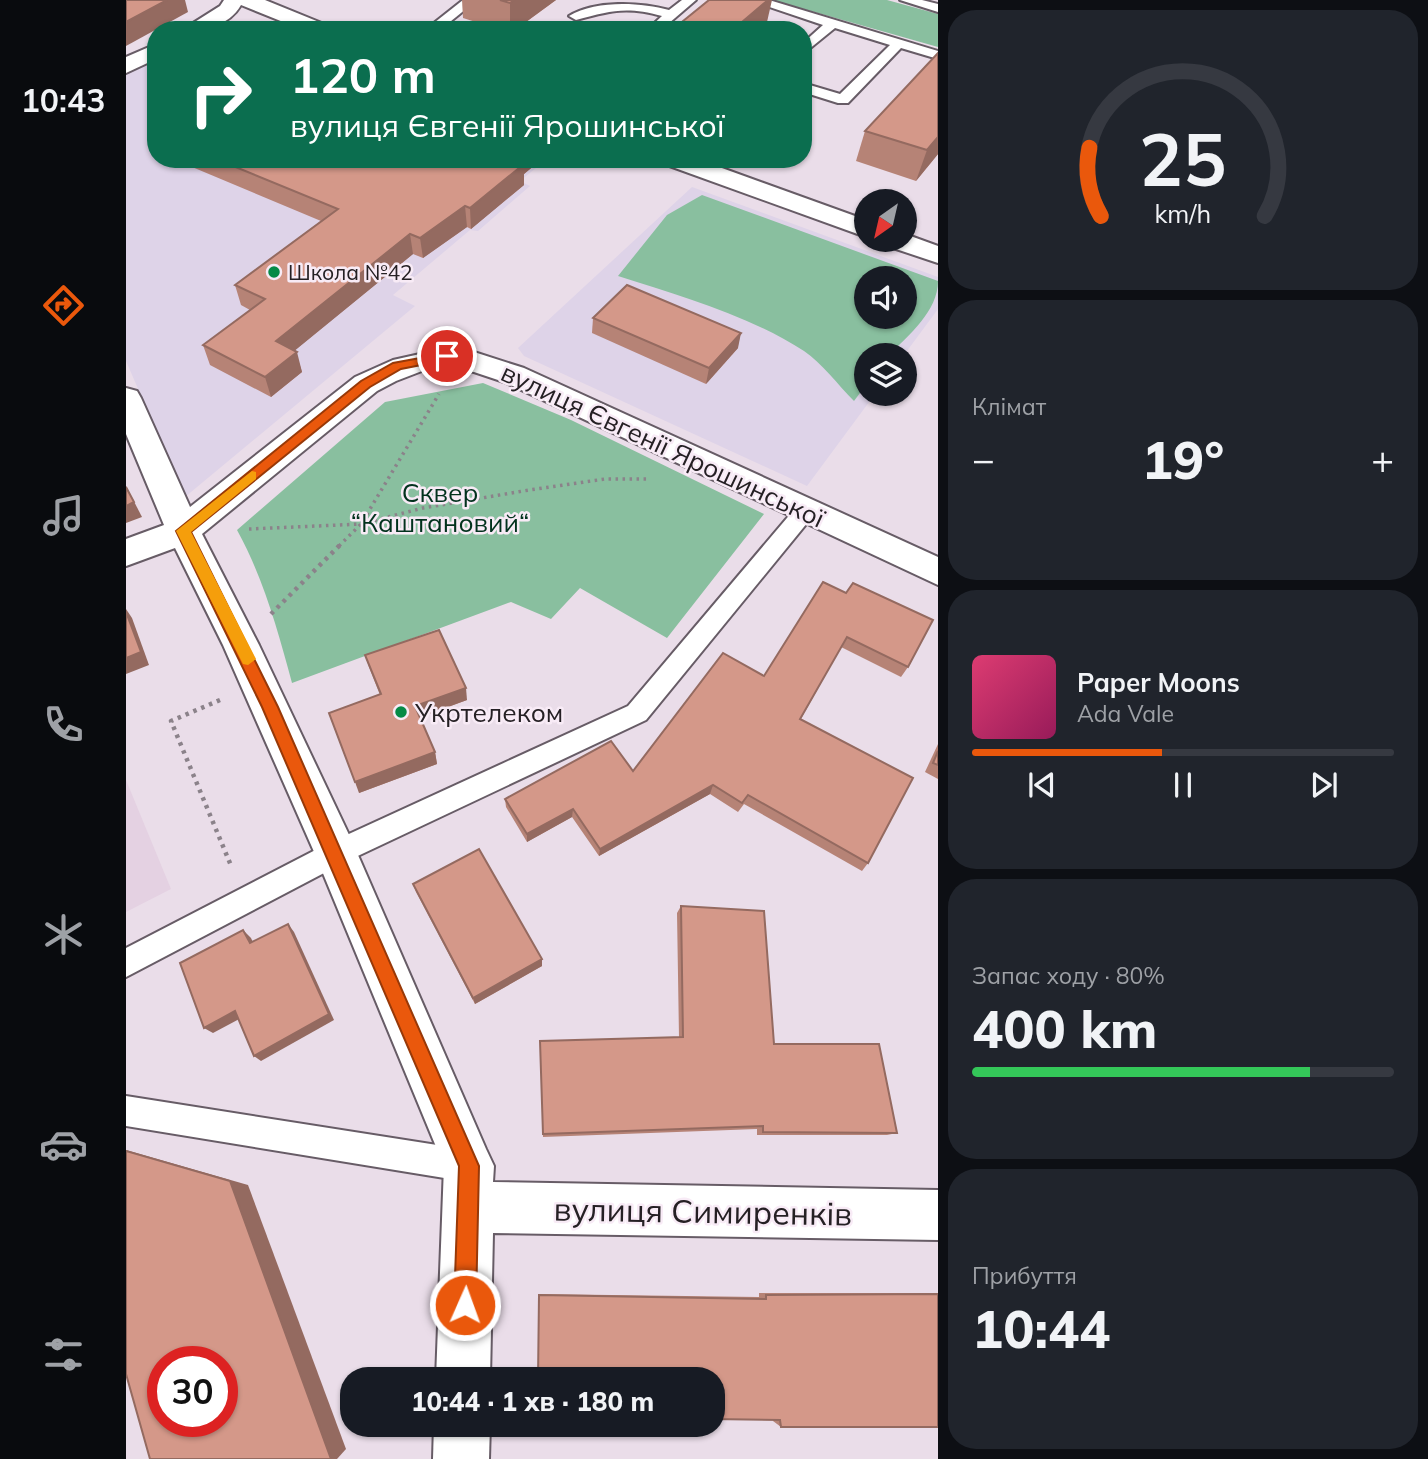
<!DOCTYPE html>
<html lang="uk">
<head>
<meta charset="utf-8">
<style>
	body { margin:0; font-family:Mulish,sans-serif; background:#20242c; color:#f1f3f6; height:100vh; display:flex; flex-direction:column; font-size:26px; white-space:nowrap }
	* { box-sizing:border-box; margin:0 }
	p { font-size:23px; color:#9ea1a6 }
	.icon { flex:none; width:38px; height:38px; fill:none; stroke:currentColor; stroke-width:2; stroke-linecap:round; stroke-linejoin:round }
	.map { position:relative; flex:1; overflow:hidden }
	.drawer { display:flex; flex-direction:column; gap:10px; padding:10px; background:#0d0f14; width:490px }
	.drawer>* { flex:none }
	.guide { position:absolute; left:21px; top:21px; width:665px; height:147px; border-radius:28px; box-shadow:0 2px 5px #0004; background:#0b6e4f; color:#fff; overflow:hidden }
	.needle { width:46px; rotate:214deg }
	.controls { position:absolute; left:728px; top:189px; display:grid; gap:14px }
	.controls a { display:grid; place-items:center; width:63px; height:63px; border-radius:50%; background:#171b24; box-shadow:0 2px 5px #0004; font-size:35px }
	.speed { position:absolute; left:21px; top:1346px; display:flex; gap:14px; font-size:35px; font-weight:700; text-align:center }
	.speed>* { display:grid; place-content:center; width:91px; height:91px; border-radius:50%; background:#171b24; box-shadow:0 2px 5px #0004; line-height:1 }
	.speed .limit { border:10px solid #d22; background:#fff; color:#111 }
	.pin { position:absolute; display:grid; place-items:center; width:60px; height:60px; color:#fff; margin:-30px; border:4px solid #fff; border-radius:50%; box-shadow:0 2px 7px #0007 }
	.me { position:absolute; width:77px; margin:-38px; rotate:2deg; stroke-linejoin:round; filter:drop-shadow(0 0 5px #0008) }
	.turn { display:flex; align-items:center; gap:24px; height:147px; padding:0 28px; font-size:32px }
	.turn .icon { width:91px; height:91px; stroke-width:2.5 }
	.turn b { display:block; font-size:49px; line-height:60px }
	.big { font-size:52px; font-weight:800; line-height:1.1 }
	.drawer .card { flex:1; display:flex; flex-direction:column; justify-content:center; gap:10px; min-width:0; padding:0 24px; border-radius:28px; background:#20242c }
	.drawer .dial { align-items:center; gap:0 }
	.dial svg { height:182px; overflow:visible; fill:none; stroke:#363941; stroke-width:7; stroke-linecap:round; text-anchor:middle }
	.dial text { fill:#f1f3f6; stroke:none }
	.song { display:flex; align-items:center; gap:21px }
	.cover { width:84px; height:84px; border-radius:10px; background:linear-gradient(135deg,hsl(340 70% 55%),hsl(330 70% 35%)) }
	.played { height:7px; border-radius:4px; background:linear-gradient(90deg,#ea580c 45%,#363941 45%) }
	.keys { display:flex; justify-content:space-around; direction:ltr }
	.heat { display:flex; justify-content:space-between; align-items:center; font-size:38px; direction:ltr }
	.charge { height:10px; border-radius:5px; background:linear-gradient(90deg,#34c759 80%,#363941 0) }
	.trip { position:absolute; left:214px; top:1367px; width:385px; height:70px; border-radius:28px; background:#171b24; box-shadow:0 2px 5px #0004; font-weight:800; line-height:70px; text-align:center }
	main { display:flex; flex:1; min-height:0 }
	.menu { display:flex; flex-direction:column; width:126px; justify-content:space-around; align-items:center; background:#090b0e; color:#9ea1a6 }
	.menu .icon { width:49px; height:49px }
	.menu .on { color:#ea580c }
	.menu b { font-size:32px; color:#f1f3f6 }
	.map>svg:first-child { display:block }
	.built { fill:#e4d1e2 }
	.education { fill:#ded3e8; fill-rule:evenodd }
	.green { fill:#89bf9f; fill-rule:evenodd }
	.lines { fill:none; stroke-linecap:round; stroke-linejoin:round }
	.service-casing { stroke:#675c66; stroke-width:4 }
	.minor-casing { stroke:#675c66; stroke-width:4 }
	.path-far1 { stroke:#8b828a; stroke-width:3.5; stroke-dasharray:2.5 4.5; stroke-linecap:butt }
	.path { stroke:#8b828a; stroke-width:4.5; stroke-dasharray:3.5 5; stroke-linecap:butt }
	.service { fill:#fff; fill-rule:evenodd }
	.minor { fill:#fff; fill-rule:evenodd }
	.wall { fill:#b68376 }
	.shaded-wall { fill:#946a60 }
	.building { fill:#d49889; stroke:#946a60; stroke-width:2; fill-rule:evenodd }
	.route { fill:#ea580c; stroke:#983908; stroke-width:2 }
	.slow { fill:#f59e0b }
	.poi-dot { fill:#068a46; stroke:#f8ebf6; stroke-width:2.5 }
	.labels { text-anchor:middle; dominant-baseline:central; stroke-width:5; stroke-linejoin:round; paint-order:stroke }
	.far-poi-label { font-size:21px; fill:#252024; stroke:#f8ebf6; text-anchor:start }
	.street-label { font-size:26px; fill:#252024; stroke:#f8ebf6 }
	.park-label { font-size:26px; fill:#02321d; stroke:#f8ebf6 }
	.poi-label { font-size:26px; fill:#252024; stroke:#f8ebf6; text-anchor:start }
	.near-street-label { font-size:32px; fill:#252024; stroke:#f8ebf6 }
</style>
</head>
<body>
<main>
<nav class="menu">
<b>10:43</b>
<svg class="icon on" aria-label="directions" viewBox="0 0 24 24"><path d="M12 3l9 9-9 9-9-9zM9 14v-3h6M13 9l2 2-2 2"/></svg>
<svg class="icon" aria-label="music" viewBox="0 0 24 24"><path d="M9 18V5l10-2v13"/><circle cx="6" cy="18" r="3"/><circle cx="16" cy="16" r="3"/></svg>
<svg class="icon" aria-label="phone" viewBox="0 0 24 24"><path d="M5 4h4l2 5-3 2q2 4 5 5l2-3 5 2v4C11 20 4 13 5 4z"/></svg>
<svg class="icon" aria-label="climate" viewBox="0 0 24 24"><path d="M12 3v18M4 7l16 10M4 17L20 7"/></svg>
<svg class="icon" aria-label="car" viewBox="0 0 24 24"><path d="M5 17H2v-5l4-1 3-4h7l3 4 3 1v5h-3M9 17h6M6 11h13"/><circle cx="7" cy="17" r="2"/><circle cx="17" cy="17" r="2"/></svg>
<svg class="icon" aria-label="filters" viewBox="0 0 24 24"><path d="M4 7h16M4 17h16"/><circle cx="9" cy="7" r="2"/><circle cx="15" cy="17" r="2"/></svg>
</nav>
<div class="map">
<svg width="812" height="1459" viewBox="0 0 812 1459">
	<rect width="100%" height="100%" fill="#eadde9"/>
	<polygon class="built" points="0,780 45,889 0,912"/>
	<g class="education">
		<polygon points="30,58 30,159 421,159 394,181 404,186 352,231 344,230 267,295 289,306 59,497 0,361 0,73"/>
		<path d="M566,187L812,277V309L778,355H740V394H749L681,486L398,356L392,348ZM740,278H779V317H740Z"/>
	</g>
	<g class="green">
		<polygon points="646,0 761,0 812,14 812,47"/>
		<path d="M576,195L812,281C812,311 783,335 763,355H740V385L728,401C712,385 696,363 678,351C622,315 554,296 492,276L541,215ZM779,278V317H740V278Z"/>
		<path d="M357,383L445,420L638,514L541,638L454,588L425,619L385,602L166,683C152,631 137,577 111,530L259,402Z"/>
	</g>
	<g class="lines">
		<g class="service-casing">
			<g id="service">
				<polygon points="337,0 351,0 314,30 299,30"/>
				<path d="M556,0H570L535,30H521L536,16C500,6 484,11 450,20L443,16C469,0 514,2 543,10Z"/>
				<polygon points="623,0 643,0 812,51 812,59 775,48 722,103 712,103 677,92 677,83 714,94 764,45 709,28 677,54 677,43 697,25"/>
				<polygon points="774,0 796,0 812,4 812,12"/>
				<polygon points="679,503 686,505 690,511 686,517 520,720 219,862 0,977 0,948 201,844 502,706 672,505"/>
				<polygon points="0,1096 343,1150 354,1155 359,1166 354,1177 343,1182 0,1126"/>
			</g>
		</g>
		<g class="minor-casing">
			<g id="minor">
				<path d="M98,0H139L203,26L206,30H177L115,5C102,27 79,30 56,30L94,6Z"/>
				<polygon points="30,44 30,59 0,73 0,57"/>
				<polygon points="535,159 571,159 740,220 740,237 538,164"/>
				<polygon points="779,234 812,246 812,263 761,246 757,240 779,240"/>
				<polygon points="312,350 348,352 398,368 812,557 812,585 378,382 348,372 330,369 296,371 270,381 251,391 76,534 133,645 225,839 360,1149 368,1166 367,1182 812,1190 812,1240 367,1233 364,1379 310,1379 318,1166 189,854 97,645 49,548 0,566 0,539 38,525 0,434 0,388 11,391 15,398 64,507 229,377 267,360"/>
				<polygon points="308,1424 364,1424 363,1459 307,1459"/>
			</g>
		</g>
		<g class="path-far1">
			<polyline points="123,529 235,524 297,508 403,490 479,479 523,479"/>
			<polyline points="213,546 235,524 313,394"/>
		</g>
		<g class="path">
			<polyline points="145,614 215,544"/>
			<polyline points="94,700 45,721 106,868"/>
		</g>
		<use href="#service" class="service"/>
		<use href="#minor" class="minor"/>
	</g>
	<g class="wall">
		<polygon points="336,0 430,0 389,30 375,30 337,18"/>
		<polygon points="739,131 812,154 790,181 730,161"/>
		<polygon points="47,159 416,159 398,174 398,185 345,229 341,227 297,258 287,254 169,350 176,372 145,397 84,365 77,345 124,310 115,305 109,285 195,221"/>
		<polygon points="467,318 612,348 580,384 466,333"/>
		<polygon points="697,582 782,667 775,677 715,647 675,719 742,863 736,871 618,804 612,812 584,794 473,856 446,817 401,842 380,807 379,799 507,771 638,676"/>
		<polygon points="239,655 341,700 294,717 309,752 311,764 233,793 254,695 243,667"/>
		<polygon points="812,744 812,779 799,772"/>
		<polygon points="287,884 416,959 416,966 349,1004 290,892"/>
		<polygon points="555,906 648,1044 771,1133 761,1135 631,1135 631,1129 417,1137 414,1041 553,1037 551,913"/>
		<polygon points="633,1293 802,1293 812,1294 655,1427 647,1421 647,1420 412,1379 412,1294 633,1297"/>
	</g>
	<g class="shaded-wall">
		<polygon points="39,0 59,0 62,12 0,46 0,22"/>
		<polygon points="388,0 430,0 389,30 384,30 384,3"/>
		<polygon points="642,0 646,0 641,22 632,30 609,30 610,27"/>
		<polygon points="812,137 812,154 790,181 801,150"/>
		<polygon points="391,159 416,159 398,174 398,185 345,229 344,208"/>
		<polygon points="339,206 341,227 297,258 294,238"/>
		<polygon points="284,234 287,254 156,361 150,341"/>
		<polygon points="615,333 612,348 580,384 583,368"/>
		<polygon points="171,352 176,372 145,397 139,377"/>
		<polygon points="0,486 16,517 0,523"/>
		<polygon points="0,609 6,618 23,665 0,674"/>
		<polygon points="340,688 341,700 292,718 289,706"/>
		<polygon points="309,752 311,764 233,793 229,782"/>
		<polygon points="587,785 584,794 473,856 474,849"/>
		<polygon points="447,809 446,817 401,842 401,834"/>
		<polygon points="162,924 168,932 208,1020 135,1061 128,1056"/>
		<polygon points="117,930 125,938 131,951 124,943"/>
		<polygon points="416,959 416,966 349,1004 347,998"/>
		<polygon points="109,1011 117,1017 87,1033 78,1028"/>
		<polygon points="0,1150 122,1185 220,1449 211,1459 205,1459"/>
	</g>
	<g class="building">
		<polygon points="0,0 41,0 0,22"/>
		<polygon points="374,0 388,0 384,3"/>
		<polygon points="583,0 642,0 610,27 616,29 615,30 546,30"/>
		<polygon points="812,53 812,137 801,150 739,131"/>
		<polygon points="90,159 391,159 389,161 398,164 344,208 339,206 294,238 284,234 150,341 171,352 139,377 77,345 139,299 109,285 212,209"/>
		<polygon points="501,285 615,333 583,368 467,318"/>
		<polygon points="0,487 8,502 0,506"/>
		<polygon points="697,582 720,593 727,583 807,620 782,667 721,637 674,719 787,778 742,863 622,795 616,803 587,785 474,849 447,809 401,834 379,799 485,741 507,771 597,653 638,676"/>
		<polygon points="0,612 15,652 0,658"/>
		<polygon points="313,630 340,688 289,706 309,752 229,782 203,713 255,694 239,655"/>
		<polygon points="812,751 812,765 807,763"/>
		<polygon points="353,849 416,959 347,998 287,884"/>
		<polygon points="555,906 638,911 648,1044 753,1044 771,1133 637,1132 637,1126 417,1134 414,1041 557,1037"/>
		<polygon points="162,924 203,1014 128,1056 109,1011 78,1028 54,963 117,930 124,943"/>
		<path d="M0,1151L104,1181L205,1459H24L0,1374ZM37,1362H96V1421H37Z"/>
		<polygon points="812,1294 812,1427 655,1427 654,1420 586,1419 586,1379 412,1379 413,1295 640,1299 640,1295"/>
	</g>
	<polygon class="route" points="321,353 326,354 326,359 275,369 244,387 65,532 152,707 353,1166 350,1305 347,1313 339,1316 332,1313 328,1305 333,1166 136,707 50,531 235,381 267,363"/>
	<polygon class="slow" points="126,471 130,472 130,479 65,532 130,659 122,665 117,664 50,531"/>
	<g class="poi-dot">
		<circle cx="148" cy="272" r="7"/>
		<circle cx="275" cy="712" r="7"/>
	</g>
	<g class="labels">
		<g class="far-poi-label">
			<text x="162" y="272">Школа №42</text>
		</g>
		<g class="street-label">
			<text transform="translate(537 445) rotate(25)">вулиця Євгенії Ярошинської</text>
		</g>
		<g class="park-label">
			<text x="314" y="492">Сквер<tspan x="314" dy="30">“Каштановий“</tspan></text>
		</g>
		<g class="poi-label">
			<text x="289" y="712">Укртелеком</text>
		</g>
		<g class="near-street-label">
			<text transform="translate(577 1211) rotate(1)">вулиця Симиренків</text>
		</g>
	</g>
</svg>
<div class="controls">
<a><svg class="needle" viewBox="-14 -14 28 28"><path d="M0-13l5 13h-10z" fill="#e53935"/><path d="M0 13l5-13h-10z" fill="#9ea1a6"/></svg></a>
<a><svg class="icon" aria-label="sound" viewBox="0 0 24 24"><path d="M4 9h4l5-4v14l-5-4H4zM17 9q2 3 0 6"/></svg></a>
<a><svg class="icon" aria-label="layers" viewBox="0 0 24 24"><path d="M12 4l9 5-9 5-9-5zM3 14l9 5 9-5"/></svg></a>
</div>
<div class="speed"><div class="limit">30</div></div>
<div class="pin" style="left:321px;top:356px;background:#d93025"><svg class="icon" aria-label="arrive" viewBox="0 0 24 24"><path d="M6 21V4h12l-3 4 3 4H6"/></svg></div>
<svg class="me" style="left:339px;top:1305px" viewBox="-20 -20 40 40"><circle r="17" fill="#ea580c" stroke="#fff" stroke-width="3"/><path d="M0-11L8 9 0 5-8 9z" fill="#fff"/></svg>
<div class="trip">10:44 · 1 хв · 180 m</div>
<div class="guide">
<div class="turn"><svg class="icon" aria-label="right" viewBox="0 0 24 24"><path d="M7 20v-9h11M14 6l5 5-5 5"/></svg><div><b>120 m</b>вулиця Євгенії Ярошинської</div></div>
</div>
</div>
<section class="drawer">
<div class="card dial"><svg viewBox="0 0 100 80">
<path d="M14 69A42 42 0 1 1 86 69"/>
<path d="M14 69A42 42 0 0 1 9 39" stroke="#ea580c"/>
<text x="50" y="56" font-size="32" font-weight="700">25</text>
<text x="50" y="72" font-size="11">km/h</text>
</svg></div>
<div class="card"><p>Клімат</p>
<div class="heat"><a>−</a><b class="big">19°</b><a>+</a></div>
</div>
<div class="card">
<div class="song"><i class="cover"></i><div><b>Paper Moons</b><p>Ada Vale</p></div></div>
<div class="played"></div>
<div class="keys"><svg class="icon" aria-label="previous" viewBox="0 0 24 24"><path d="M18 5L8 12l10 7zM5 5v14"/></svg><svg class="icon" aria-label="pause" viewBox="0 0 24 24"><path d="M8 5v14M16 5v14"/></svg><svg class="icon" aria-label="next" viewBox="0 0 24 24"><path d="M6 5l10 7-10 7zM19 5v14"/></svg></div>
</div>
<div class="card"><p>Запас ходу · 80%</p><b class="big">400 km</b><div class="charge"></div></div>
<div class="card"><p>Прибуття</p><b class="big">10:44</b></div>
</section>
</main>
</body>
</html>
